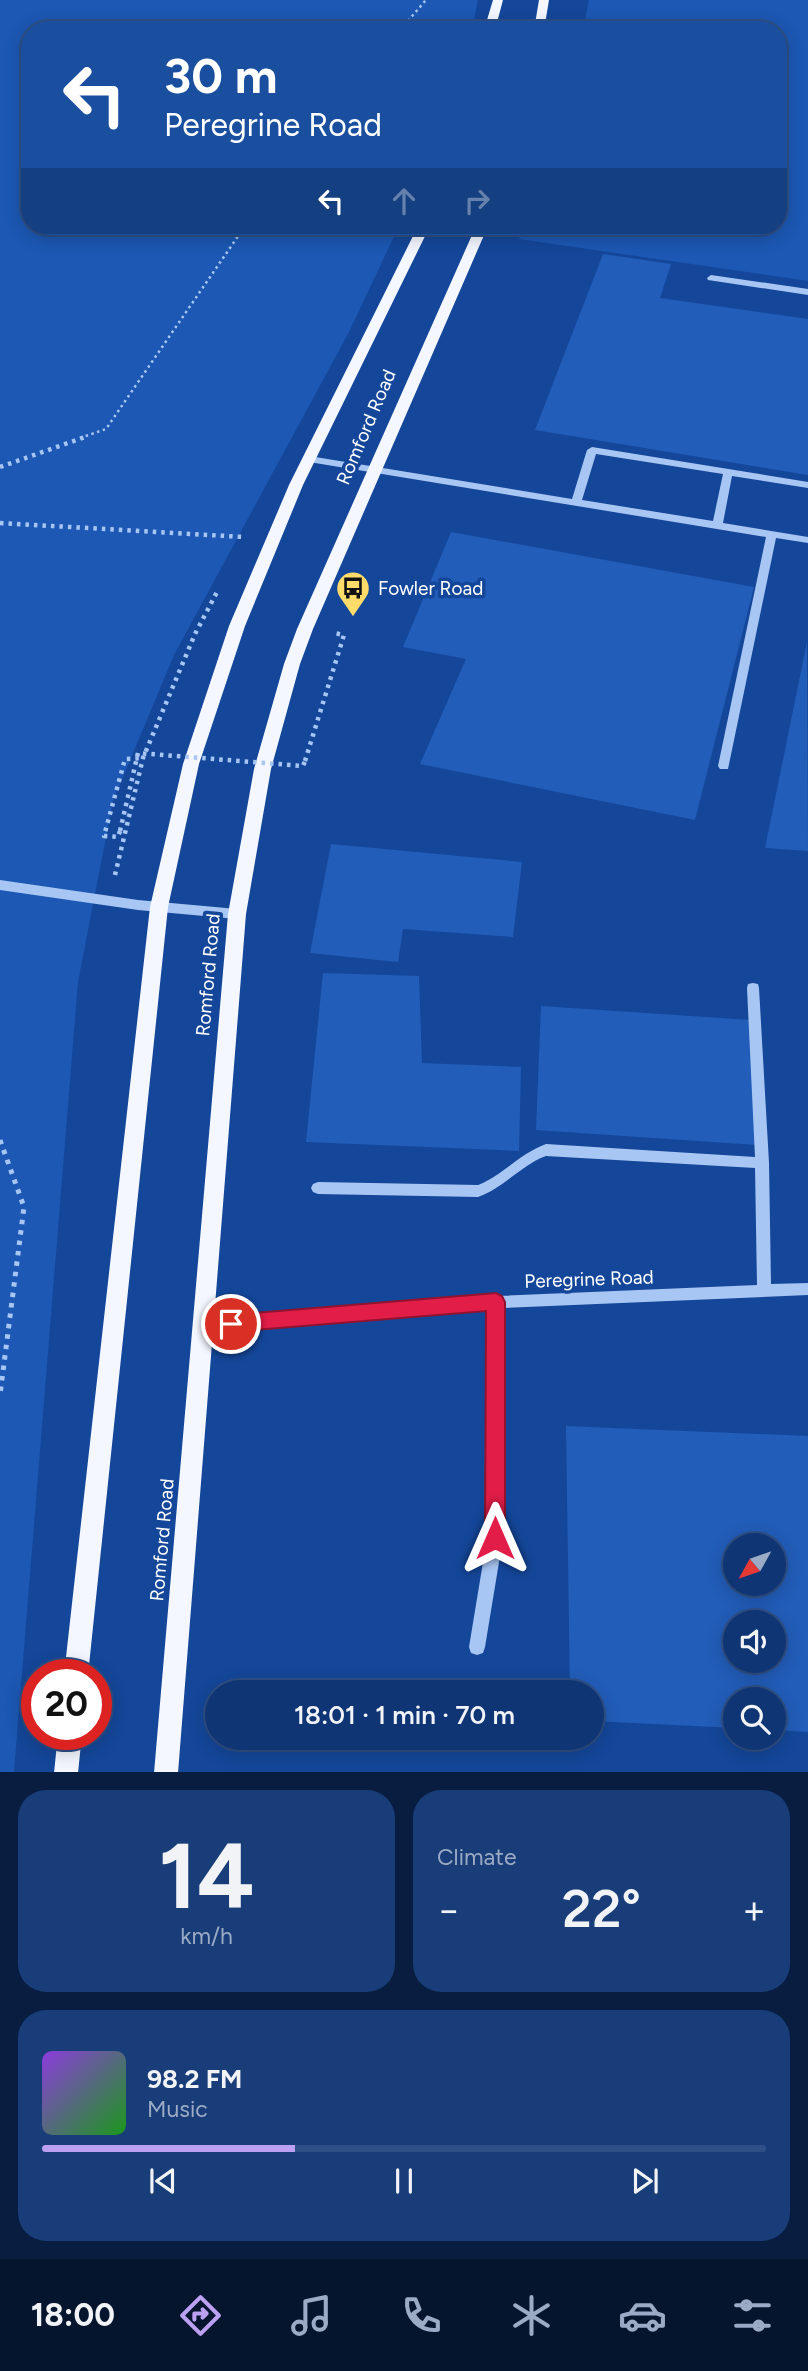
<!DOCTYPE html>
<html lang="en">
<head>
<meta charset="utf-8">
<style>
	body { margin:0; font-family:Figtree,sans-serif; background:#183d79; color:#f1f3f6; height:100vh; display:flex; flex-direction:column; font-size:26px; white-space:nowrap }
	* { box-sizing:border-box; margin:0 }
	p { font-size:23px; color:#9babc5 }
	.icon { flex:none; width:38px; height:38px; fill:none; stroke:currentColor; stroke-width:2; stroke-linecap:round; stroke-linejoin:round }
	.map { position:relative; height:1772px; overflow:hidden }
	.drawer { display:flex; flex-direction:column; gap:18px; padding:18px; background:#081d40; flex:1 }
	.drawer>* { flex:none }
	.banner { position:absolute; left:21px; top:21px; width:766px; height:214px; border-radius:28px; box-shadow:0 4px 18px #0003,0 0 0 2px #2f5086; background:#1a4fa0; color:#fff; overflow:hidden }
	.needle { width:46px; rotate:230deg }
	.controls { position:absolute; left:723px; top:1533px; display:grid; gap:14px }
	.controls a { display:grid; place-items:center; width:63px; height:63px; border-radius:50%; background:#0f3574; box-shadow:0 4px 18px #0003,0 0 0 2px #2f5086; font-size:35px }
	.speed { position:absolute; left:21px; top:1659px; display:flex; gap:14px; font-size:35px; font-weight:700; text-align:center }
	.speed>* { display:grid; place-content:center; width:91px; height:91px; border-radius:50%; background:#0f3574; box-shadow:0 4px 18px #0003,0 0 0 2px #2f5086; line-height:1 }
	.speed .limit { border:10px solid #d22; background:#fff; color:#111 }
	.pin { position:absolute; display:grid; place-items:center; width:60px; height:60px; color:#fff; margin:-30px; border:4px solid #fff; border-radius:50%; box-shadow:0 2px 7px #0007 }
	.me { position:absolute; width:77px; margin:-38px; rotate:0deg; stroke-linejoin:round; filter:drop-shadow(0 0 5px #0008) }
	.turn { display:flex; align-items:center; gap:24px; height:147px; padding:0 28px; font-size:32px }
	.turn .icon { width:91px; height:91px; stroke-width:2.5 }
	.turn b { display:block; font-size:49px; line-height:60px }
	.lanes { display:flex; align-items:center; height:66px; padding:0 28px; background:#0003; justify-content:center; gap:35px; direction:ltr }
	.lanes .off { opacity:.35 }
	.big { font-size:52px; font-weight:600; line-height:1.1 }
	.drawer .card { flex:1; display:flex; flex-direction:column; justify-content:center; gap:10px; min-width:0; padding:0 24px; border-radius:28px; background:#183d79 }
	.drawer .dial { align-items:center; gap:0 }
	.dial b { font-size:91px; line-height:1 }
	.song { display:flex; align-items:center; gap:21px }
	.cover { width:84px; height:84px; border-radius:10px; background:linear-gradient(135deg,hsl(270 70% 55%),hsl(120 70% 35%)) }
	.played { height:7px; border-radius:4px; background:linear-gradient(90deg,#bca0f2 35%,#2f5086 35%) }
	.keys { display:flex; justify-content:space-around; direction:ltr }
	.heat { display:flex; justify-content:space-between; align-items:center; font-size:38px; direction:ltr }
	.drawer .tiles { flex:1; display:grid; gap:18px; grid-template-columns:1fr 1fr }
	.card:last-child { grid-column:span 2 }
	.trip { position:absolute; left:205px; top:1680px; width:399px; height:70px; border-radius:35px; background:#0f3574; box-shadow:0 4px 18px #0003,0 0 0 2px #2f5086; font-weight:600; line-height:70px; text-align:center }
	.dock { display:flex; height:112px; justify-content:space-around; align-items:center; background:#06152e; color:#9babc5 }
	.dock .icon { width:49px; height:49px }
	.dock .on { color:#bca0f2 }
	.dock b { font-size:32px; color:#f1f3f6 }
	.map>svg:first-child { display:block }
	.green { fill:#1c58b4 }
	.building { fill:#225db9; fill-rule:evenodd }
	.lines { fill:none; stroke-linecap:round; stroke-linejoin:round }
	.path-far2 { stroke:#a8c6f3; stroke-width:2.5; stroke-dasharray:2.5 3.5; stroke-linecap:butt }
	.path-far1 { stroke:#a8c6f3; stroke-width:4.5; stroke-dasharray:3.5 5; stroke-linecap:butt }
	.path { stroke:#a8c6f3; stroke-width:5; stroke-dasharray:4.5 6; stroke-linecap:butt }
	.minor { fill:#a8c6f3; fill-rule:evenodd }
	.major { fill:#f4f7ff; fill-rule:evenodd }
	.path-bridge { stroke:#a8c6f3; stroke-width:4.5; stroke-dasharray:3.5 5; stroke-linecap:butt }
	.route { fill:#e11d48; stroke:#92132f; stroke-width:2 }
	.labels { text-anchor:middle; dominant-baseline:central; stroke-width:7; stroke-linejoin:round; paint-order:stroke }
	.street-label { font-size:19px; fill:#fff; stroke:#14479a }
	.poi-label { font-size:19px; fill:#fff; stroke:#14479a; text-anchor:start }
</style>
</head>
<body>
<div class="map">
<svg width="808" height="1773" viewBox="0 0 808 1773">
	<rect width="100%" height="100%" fill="#14479a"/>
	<g class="green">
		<polygon points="0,0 478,0 472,30 30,30 30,226 399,226 349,332 174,655 113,801 78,982 14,1772 0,1773"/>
		<polygon points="589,0 808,0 808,281 519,239 525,226 779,226 779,30 583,30"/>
	</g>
	<g class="building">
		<polygon points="603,254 671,264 660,298 808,319 808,475 535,430"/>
		<polygon points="451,532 754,587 695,820 420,764 466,659 403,647"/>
		<polygon points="807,642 808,851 765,848"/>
		<polygon points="331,844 522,862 513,937 403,929 398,962 310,953"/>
		<polygon points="323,973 419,976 422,1063 521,1067 519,1151 306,1142"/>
		<polygon points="541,1006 751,1020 756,1145 536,1130"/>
		<path d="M566,1426L808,1436V1732L774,1730V1699H735V1728L592,1721V1692H570ZM735,1545H774V1584H735ZM735,1622H774V1661H735Z"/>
	</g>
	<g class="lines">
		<g class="path-far2">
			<polyline points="400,30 426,0"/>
			<polyline points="80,438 106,429 245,226"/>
		</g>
		<g class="path-far1">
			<polyline points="0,467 85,437"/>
			<polyline points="0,523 244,537"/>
			<polyline points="305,761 344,635 334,633"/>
			<polyline points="120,831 118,837 104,836 125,759 143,758"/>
			<polyline points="115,875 143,758 195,634 217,592"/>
		</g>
		<polyline class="path" points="0,1140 24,1207 0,1395"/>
		<g class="minor">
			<polygon points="711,275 808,289 808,295 708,280 707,278"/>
			<path d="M592,447L808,482V488L732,476L723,523L808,537V543L776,538L728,769H720L718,766L766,537L309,462L304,459L309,456L572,499L587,450ZM596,454L723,474L713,521L582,500Z"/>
			<polygon points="0,880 138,900 237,909 241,911 243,914 241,917 237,919 138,910 0,890"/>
			<path d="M753,983L758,984L759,988L769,1163L771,1284L808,1283V1295L503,1308V1538L485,1647L483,1653L477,1655L471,1653L469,1647L487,1538L489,1309L205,1333L200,1331L198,1326L200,1321L205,1319L496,1296L757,1285L755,1168L546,1156C521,1165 504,1188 478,1197L318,1194L313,1192L311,1188L313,1184L318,1182L478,1185C503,1175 519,1154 546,1144L755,1157L747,988L748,984Z"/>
		</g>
		<g class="major">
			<polygon points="493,0 503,0 495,30 484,30"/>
			<polygon points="539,0 549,0 544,30 534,30"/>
			<polygon points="418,226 430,226 303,485 245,626 199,764 168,907 88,1675 64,1675 150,907 183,764 229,626 289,485"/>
			<polygon points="476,226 488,226 313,629 300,664 271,769 246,914 178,1773 154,1773 228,914 254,769 284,664 297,629"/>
			<polygon points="58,1734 82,1734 78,1773 54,1773"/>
		</g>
		<polyline class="path-bridge" points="120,831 138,753 303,766 305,761"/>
	</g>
	<polygon class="route" points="496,1293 502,1296 505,1302 505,1538 502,1545 495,1548 488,1545 485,1538 486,1311 231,1332 224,1330 222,1324 224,1318 231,1315"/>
	<defs>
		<g id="bus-pin" transform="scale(1.75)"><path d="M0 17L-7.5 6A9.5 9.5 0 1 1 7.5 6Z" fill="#ffdc6a" stroke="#14479a"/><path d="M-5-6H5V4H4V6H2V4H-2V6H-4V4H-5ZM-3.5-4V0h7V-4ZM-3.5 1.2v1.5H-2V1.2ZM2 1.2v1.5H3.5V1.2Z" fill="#111"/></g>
	</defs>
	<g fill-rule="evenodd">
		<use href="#bus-pin" x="353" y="588"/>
	</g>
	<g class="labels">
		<g class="street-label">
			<text transform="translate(366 427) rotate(-67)">Romford Road</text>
			<text transform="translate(208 975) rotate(-85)">Romford Road</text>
			<text transform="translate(589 1279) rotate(-2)">Peregrine Road</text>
			<text transform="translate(162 1540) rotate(-85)">Romford Road</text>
		</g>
		<g class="poi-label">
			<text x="378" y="588">Fowler Road</text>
		</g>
	</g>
</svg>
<div class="controls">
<a><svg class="needle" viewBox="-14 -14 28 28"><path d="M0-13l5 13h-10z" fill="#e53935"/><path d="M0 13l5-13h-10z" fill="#9babc5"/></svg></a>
<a><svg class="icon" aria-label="sound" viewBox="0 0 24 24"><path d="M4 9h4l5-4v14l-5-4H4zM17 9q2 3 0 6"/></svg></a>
<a><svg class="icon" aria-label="search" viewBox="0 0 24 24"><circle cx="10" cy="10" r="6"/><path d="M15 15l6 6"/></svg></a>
</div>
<div class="speed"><div class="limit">20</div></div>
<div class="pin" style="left:231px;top:1324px;background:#d93025"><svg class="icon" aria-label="arrive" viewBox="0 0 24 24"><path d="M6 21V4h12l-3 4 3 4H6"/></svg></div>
<svg class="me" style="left:495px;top:1538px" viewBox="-20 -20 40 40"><path d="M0-17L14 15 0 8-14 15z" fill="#e11d48" stroke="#fff" stroke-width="4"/></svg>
<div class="trip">18:01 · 1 min · 70 m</div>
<div class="banner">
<div class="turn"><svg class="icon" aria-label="left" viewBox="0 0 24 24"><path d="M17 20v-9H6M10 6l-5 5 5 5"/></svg><div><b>30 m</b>Peregrine Road</div></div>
<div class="lanes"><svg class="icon" aria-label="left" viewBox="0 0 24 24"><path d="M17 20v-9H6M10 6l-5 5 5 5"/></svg><svg class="icon off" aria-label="ahead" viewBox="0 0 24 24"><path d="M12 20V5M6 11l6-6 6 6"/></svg><svg class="icon off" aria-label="right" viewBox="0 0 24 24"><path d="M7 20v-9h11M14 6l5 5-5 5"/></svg></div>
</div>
</div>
<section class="drawer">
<div class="tiles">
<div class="card dial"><b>14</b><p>km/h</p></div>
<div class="card"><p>Climate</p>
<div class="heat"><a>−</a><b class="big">22°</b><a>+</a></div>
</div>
<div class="card">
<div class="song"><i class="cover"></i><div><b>98.2 FM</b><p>Music</p></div></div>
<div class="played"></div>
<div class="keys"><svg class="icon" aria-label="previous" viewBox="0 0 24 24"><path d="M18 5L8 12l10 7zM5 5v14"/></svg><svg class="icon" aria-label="pause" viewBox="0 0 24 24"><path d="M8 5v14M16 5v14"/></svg><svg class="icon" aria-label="next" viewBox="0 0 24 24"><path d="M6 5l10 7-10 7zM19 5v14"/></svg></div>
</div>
</div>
</section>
<nav class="dock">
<b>18:00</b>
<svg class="icon on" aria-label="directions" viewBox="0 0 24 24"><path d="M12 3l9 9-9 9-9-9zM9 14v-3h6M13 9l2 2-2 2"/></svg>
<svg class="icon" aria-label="music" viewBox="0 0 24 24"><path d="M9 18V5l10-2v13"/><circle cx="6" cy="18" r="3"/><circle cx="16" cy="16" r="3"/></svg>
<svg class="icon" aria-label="phone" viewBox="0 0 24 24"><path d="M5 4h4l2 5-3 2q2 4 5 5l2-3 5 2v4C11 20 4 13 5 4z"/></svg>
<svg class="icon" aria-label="climate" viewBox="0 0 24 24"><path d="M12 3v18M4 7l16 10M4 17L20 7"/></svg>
<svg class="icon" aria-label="car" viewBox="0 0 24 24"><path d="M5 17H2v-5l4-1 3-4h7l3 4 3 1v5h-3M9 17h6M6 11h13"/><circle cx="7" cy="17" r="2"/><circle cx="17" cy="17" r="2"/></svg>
<svg class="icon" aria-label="filters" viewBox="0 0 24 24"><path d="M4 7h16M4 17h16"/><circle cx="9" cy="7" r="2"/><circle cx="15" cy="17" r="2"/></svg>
</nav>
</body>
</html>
